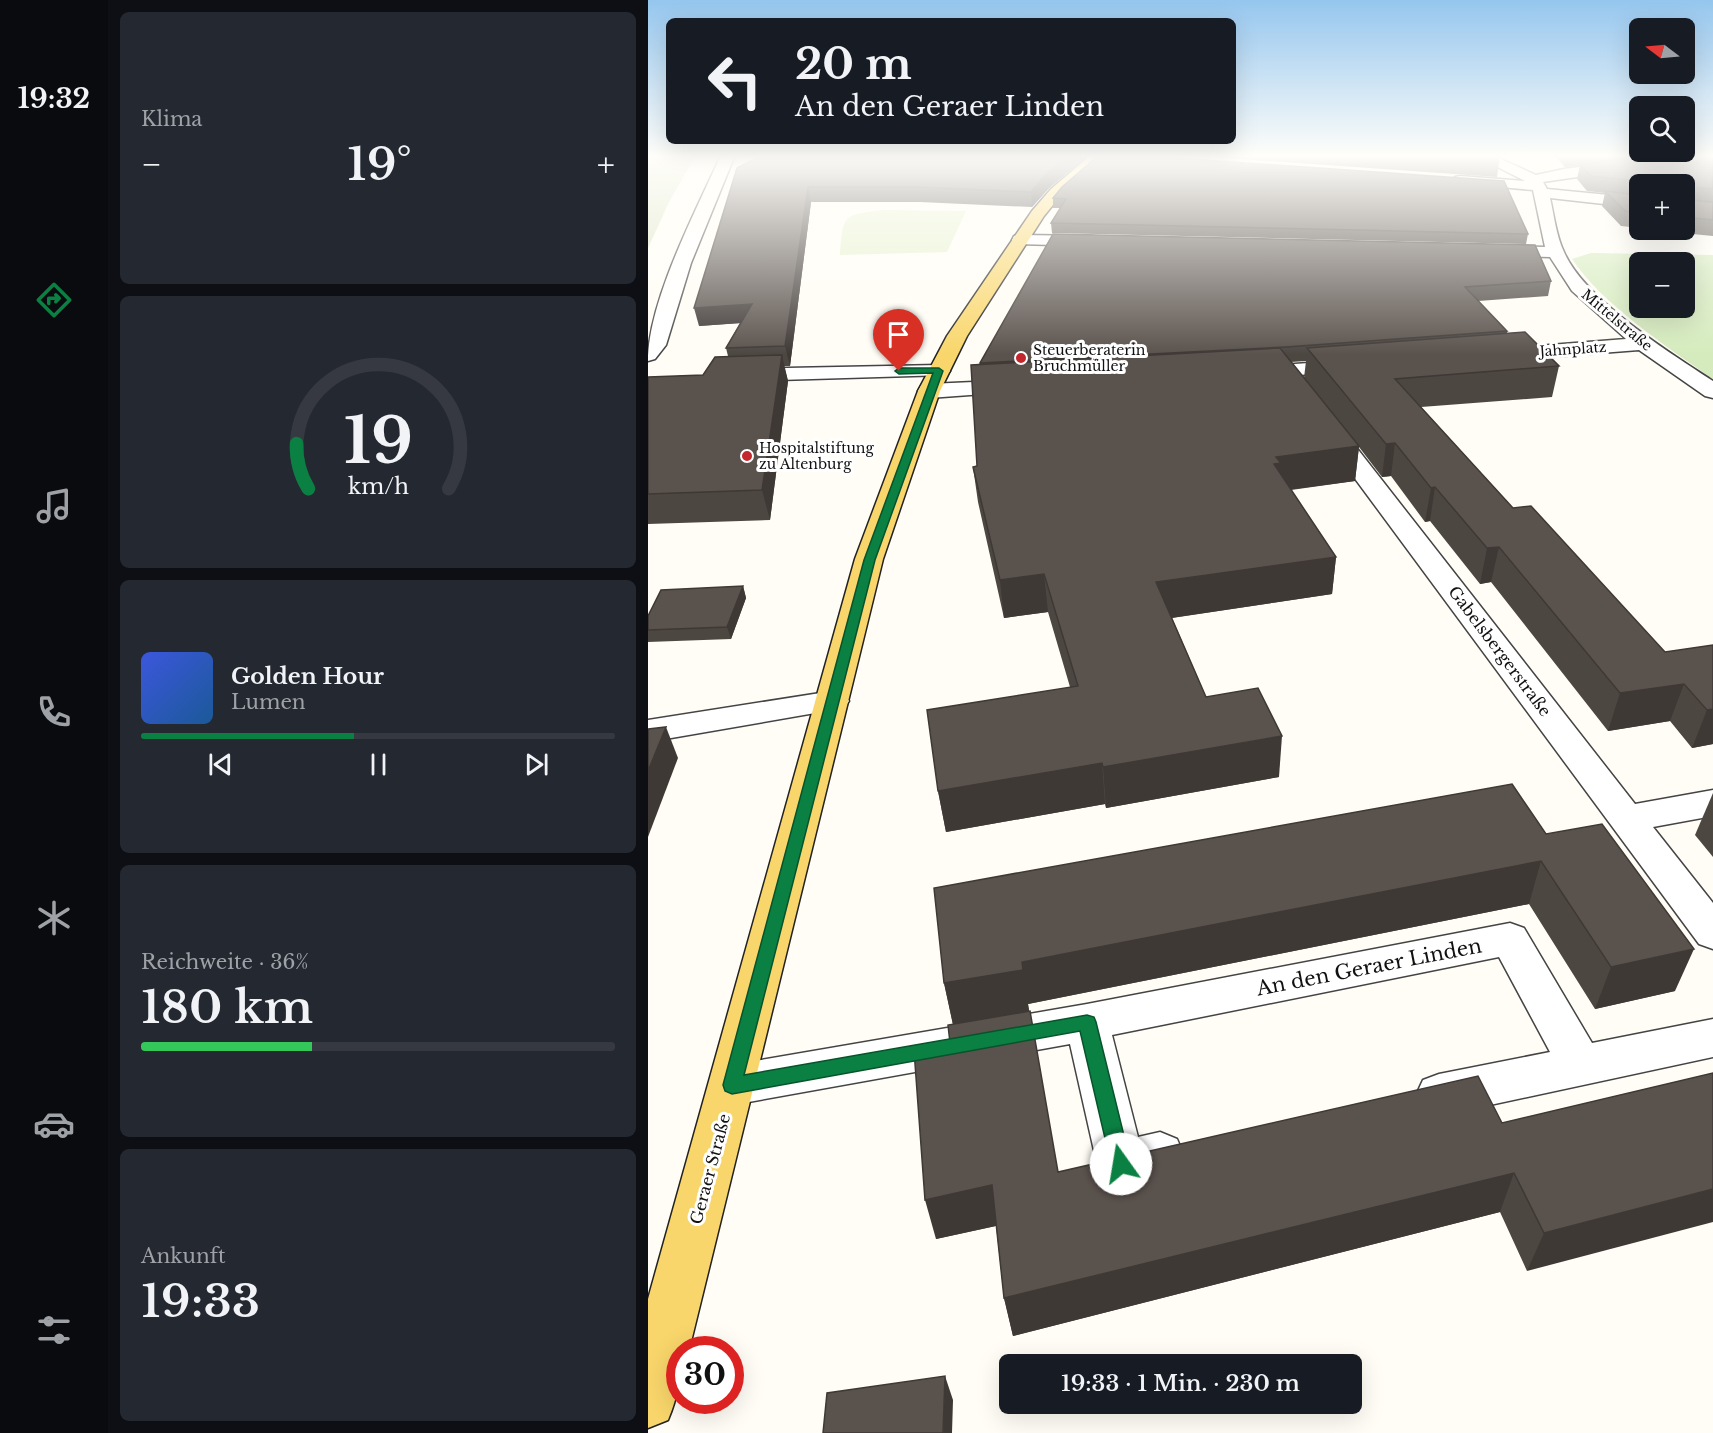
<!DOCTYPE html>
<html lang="de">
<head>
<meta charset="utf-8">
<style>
	body { margin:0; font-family:"Libre Baskerville",serif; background:#242831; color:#f1f3f6; height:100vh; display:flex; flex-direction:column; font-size:22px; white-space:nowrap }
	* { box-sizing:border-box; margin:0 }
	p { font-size:20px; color:#9ea1a6 }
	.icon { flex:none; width:33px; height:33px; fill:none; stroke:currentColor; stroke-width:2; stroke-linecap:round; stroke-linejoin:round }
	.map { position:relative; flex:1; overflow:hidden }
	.details { display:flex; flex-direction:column; gap:12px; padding:12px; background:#0d0f14; width:540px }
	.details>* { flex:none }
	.guide { position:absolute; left:18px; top:18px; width:570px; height:126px; border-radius:9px; box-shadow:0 6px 24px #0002; background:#171b24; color:#f1f3f6; overflow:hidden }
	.needle { width:39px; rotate:286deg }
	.buttons { position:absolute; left:981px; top:18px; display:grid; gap:12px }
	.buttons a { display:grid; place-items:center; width:66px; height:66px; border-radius:9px; background:#171b24; box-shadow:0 6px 24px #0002; font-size:30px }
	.speed { position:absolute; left:18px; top:1336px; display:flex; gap:12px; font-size:30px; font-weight:700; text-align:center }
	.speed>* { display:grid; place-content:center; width:78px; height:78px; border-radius:50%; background:#171b24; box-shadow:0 6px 24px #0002; line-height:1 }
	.speed .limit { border:9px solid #d22; background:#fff; color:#111 }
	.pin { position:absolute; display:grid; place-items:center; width:51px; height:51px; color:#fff; margin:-62px -26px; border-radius:50% 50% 50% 0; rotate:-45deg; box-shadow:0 0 6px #0007 }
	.pin .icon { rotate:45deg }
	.me { position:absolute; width:66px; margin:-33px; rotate:347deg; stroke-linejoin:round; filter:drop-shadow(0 0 4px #0008) }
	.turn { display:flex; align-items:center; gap:21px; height:126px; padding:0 30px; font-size:27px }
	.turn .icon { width:78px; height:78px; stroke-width:2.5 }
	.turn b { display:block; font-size:42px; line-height:51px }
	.big { font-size:45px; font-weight:600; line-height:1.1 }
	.details .card { flex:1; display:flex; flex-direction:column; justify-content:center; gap:9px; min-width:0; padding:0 21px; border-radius:9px; background:#242831 }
	.details .dial { align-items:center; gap:0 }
	.dial svg { height:156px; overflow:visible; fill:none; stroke:#363941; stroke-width:7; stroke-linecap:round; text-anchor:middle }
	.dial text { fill:#f1f3f6; stroke:none }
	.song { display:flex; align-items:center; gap:18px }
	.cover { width:72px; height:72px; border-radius:9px; background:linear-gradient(135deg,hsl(230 70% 55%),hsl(210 70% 35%)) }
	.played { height:6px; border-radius:3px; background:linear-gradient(90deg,#0b8043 45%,#363941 45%) }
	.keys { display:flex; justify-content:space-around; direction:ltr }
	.heat { display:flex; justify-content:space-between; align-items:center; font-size:33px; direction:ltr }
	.charge { height:9px; border-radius:4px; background:linear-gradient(90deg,#34c759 36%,#363941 0) }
	.trip { position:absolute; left:351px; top:1354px; width:363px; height:60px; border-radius:9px; background:#171b24; box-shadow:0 6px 24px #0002; font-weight:600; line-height:60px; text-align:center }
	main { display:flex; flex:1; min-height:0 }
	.tabs { display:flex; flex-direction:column; width:108px; justify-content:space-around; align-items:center; background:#090b0e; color:#9ea1a6 }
	.tabs .icon { width:42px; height:42px }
	.tabs .active { color:#0b8043 }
	.tabs b { font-size:27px; color:#f1f3f6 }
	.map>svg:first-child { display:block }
	.green { fill:#d5ebbd; fill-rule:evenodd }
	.cemetery { fill:#d9e3c4 }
	.pitch { fill:#e6f2cf }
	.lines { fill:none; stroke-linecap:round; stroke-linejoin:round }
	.minor-casing { stroke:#444; stroke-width:3 }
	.major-casing { stroke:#222; stroke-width:3 }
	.minor { fill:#fff; fill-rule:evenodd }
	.major { fill:#f9d66b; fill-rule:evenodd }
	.wall { fill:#4d4742; fill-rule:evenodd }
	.shaded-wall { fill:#3f3936 }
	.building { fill:#5a524d; stroke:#3f3936; stroke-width:1.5 }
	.route { fill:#0b8043; stroke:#07532c; stroke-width:1.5 }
	.poi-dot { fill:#c4262e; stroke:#fff; stroke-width:2 }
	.labels { text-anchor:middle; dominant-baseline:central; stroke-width:6; stroke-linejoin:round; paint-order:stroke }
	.far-street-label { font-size:14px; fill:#111; stroke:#fff }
	.far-poi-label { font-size:14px; fill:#111; stroke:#fff; text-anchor:start }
	.street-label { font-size:16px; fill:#111; stroke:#fff }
	.near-street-label { font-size:20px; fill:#111; stroke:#fff }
</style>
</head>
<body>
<main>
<nav class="tabs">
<b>19:32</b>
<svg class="icon active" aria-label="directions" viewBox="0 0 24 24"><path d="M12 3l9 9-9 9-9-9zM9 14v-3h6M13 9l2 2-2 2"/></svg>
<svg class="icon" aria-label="music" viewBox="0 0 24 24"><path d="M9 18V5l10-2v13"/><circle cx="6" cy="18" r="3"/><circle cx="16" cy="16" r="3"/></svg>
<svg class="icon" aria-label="phone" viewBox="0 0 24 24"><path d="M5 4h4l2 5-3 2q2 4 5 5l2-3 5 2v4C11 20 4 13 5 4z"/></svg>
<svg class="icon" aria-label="climate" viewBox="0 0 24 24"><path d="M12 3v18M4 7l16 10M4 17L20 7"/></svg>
<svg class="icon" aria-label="car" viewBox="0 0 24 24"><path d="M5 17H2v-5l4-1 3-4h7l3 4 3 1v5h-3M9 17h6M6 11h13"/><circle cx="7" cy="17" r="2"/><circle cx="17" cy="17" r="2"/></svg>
<svg class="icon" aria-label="filters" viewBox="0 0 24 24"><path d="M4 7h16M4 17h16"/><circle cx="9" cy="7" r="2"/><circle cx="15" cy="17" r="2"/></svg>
</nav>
<section class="details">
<div class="card"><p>Klima</p>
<div class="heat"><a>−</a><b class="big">19°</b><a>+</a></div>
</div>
<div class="card dial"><svg viewBox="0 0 100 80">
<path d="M14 69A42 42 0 1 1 86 69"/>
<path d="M14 69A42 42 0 0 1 8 46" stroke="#0b8043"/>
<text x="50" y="56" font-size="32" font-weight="700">19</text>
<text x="50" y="72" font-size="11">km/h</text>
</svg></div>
<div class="card">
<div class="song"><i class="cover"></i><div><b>Golden Hour</b><p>Lumen</p></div></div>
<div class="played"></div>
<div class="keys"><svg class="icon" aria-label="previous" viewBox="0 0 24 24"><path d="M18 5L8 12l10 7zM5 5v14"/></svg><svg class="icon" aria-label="pause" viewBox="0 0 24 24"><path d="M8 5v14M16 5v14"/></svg><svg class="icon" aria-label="next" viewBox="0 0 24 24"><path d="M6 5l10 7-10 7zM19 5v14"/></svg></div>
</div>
<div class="card"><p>Reichweite · 36%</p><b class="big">180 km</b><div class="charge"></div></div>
<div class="card"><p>Ankunft</p><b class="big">19:33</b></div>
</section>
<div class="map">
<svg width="1065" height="1433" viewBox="0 0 1065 1433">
	<rect width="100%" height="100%" fill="#fffdf5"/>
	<path class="green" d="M943,253L1065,255V379C1019,347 955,305 924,259ZM992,262H1036V308H992Z"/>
	<polygon class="cemetery" points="0,155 48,155 21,202 0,248"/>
	<path class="pitch" d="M235,210L318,211L299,252L192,255C195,214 195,215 235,210Z"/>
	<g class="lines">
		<g class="minor-casing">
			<g id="minor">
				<path d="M73,155H87L43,263L18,345L7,359L0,361C0,301 48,211 73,155Z"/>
				<path d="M826,155H844L888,175L916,169L1023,155H1060L1053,159L895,182L899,189L992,198V208L902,198C906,215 908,236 916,252C937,300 1021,352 1065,381V398L1057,396L991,350L850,361L843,359L840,355L843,351L850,349L978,339L924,291L902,257L839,255L837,251L839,247L845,246L897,247L885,190L807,183L805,180L807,177L812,176L877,181Z"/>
				<polygon points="372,235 445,236 453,241 445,246 366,244 364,240 366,236"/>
				<polygon points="703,360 710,362 713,366 710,370 605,379 598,377 594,373 598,369 605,367"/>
				<polygon points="291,365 298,367 302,371 298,375 95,381 88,379 84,375 88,371 95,369"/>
				<polygon points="370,380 378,381 381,386 378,391 281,398 273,396 270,391 273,386 281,384"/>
				<polygon points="682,422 690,424 987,804 1065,790 1065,816 1005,827 1065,903 1065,949 1051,944 674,434 670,429 674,424"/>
				<polygon points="185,691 196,694 201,701 196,708 0,742 0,720"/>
				<polygon points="862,923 876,928 944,1043 1065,1019 1065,1057 791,1116 775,1110 768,1095 775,1080 791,1074 902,1052 851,957 464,1035 490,1137 512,1132 529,1139 536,1155 529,1171 473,1187 456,1180 449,1164 422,1044 84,1105 68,1099 61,1085 68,1071 84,1065 439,1004"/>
			</g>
		</g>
		<g class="major-casing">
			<path id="major" d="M443,155H458L413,195L396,216L319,336L292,391L235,559L41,1350H32C32,1378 31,1394 20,1420L0,1428V1299L207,559L270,391L299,336L384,211L403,189Z"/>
		</g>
		<use href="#minor" class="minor"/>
		<use href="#major" class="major"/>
	</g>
	<g class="wall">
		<polygon points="114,155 441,155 402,187 384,207 272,202 163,202 142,366 136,366 140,381 122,520 0,524 0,377 55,375 80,356 78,348 92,323 51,326"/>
		<polygon points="535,155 848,155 851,162 849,177"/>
		<polygon points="906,155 1065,155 1065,236 1003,230 1036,230 1036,184 992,184 992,228 973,226 954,206 957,193 939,191 929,179 932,165 1002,156 917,167"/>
		<polygon points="405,198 880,234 878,244 404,233 403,223 412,208 405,208"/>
		<path d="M887,245L903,281L900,296L830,301L859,331V333L911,366L904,397L773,407L865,508L1017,652L1065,645V744L1044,748L1022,721L960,731L843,582L832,584L782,521L777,522L743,476L734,477L711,447L707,481L643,490L688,557L684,594L524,618L558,697L631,777L458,808L457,804L298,832L290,791L422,687L400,612L356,618L330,502L325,467L329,466L332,363ZM658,361L656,378L681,409L643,362Z"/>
		<polygon points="95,586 98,598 83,639 0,642 0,616"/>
		<polygon points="1065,793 1065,857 1047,835"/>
		<polygon points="898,834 1027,991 947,1009 881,904 380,1004 410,1172 854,1123 1065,1073 879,1271 852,1212 365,1336 356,1298 348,1226 288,1239 302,1043 305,1024 296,983"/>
	</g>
	<g class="shaded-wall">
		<polygon points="422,155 441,155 402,187 384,207 383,192 400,172"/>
		<polygon points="919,155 1008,155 917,167"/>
		<polygon points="160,187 163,202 142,366 137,346"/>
		<polygon points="104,304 108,322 51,326 46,308"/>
		<polygon points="134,355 140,381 122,520 114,490"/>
		<polygon points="747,443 743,476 734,477 738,444"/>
		<polygon points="711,446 707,481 631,491 626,464 628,457"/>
		<polygon points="787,487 782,521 777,522 783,488"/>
		<polygon points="851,547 843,582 832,584 839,548"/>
		<polygon points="688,557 684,594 509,620 508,582"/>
		<polygon points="396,574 400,612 356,618 352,580"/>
		<polygon points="95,586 98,598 83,639 79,627"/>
		<polygon points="1036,684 1022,721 960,731 972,693"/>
		<polygon points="1065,709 1065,744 1044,748 1059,710"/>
		<polygon points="18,727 30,758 0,837 0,771"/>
		<polygon points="634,736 631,777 458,808 455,767"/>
		<polygon points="454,763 457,804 298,832 290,791"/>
		<polygon points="893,861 881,904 380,1004 381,1012 305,1025 296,983 374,962"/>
		<polygon points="1046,949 1027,991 947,1009 963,967"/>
		<polygon points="866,1173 852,1212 365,1336 356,1298"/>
		<polygon points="344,1185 352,1225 288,1239 277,1200"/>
		<polygon points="1065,1189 1065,1222 879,1271 896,1233"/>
		<polygon points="297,1376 305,1400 304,1433 295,1433"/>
	</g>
	<g class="building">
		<polygon points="114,155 422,155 400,172 383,192 270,187 160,187 137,346 78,348 104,304 46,308 89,168"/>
		<polygon points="451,155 485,155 856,181 880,234 403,223 418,199 405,198 414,187"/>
		<polygon points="745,155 848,155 851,162"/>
		<polygon points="1007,155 1065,155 1065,189 1038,187 1040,200 1065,202 1065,220 1036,217 1036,184 997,184 997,182 943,176 932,165"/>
		<polygon points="957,191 992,195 992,213 977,211"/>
		<polygon points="405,234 887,245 903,281 817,287 859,331 638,347 332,363"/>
		<polygon points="877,332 911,366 747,379 865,508 883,506 1017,652 1065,645 1065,709 1059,710 1036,684 972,693 851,547 839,548 787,487 783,488 747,443 738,444 659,348"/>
		<polygon points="632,348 711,446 628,457 633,463 626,464 688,557 508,582 558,697 610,688 634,736 455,767 454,763 290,791 279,710 430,686 396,574 352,580 325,467 329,466 323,365"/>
		<polygon points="134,355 114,490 0,494 0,377 55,375 67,357"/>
		<polygon points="95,586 79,627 0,630 0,616 13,590"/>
		<polygon points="18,727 0,771 0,729"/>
		<polygon points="864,784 898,834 954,824 1046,949 963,967 893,861 374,962 375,970 296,983 286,888"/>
		<polygon points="382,1011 410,1172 830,1076 854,1123 1065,1073 1065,1189 896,1233 866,1173 356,1298 344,1185 277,1200 266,1050 302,1043 300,1025"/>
		<polygon points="297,1376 295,1433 175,1433 179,1393"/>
	</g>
	<linearGradient id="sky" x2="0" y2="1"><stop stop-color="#95c6ee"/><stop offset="0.44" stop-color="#fffefa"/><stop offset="1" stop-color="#fffefa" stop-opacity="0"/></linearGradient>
	<rect width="1065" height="355" fill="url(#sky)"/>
	<polygon class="route" points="291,368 295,371 227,560 96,1075 439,1015 446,1017 448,1022 483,1164 480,1170 473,1173 466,1170 463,1164 432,1031 84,1094 77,1091 75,1085 216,560 285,373 251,374 247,371 251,368"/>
	<g class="poi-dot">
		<circle cx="373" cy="358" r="6"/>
		<circle cx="99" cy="456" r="6"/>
	</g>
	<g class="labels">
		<g class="far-street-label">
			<text transform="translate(969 320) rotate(40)">Mittelstraße</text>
			<text transform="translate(925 349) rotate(-4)">Jahnplatz</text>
		</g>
		<g class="far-poi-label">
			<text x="385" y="350">Steuerberaterin<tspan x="385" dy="16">Bruchmüller</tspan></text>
			<text x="111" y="448">Hospitalstiftung<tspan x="111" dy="16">zu Altenburg</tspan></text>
		</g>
		<g class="street-label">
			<text transform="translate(852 651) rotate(53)">Gabelsbergerstraße</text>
			<text transform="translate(62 1169) rotate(-75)">Geraer Straße</text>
		</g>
		<g class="near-street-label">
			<text transform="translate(721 967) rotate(-11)">An den Geraer Linden</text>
		</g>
	</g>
</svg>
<div class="buttons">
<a><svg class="needle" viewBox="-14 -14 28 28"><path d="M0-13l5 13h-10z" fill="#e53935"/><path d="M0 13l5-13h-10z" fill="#9ea1a6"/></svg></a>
<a><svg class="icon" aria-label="search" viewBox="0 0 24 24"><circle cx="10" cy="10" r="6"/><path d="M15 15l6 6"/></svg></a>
<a>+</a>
<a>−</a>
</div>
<div class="speed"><div class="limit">30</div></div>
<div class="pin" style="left:251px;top:371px;background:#d93025"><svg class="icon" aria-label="arrive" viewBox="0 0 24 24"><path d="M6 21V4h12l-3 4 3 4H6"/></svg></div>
<svg class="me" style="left:473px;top:1164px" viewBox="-20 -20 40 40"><circle r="19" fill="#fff"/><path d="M0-13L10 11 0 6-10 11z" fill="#0b8043"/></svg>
<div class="trip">19:33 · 1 Min. · 230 m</div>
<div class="guide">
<div class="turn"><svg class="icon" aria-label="left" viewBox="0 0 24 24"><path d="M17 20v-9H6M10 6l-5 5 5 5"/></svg><div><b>20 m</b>An den Geraer Linden</div></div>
</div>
</div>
</main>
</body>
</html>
